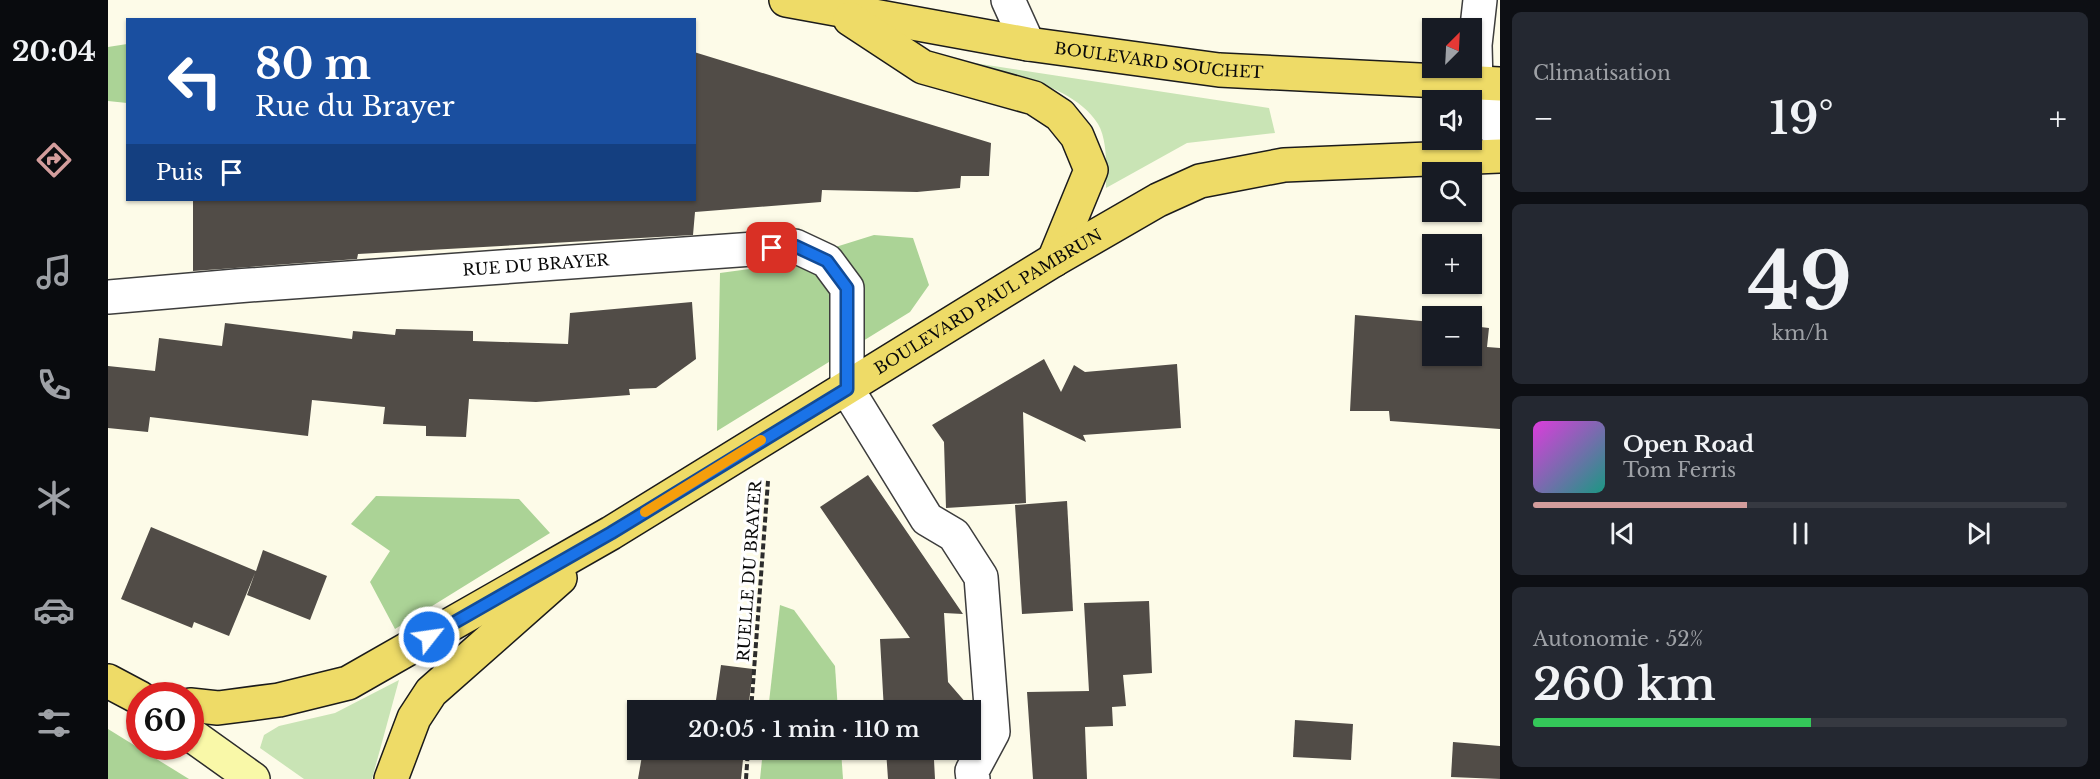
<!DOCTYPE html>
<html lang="fr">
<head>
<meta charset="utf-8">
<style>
	body { margin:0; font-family:"Libre Baskerville",serif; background:#242831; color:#f1f3f6; height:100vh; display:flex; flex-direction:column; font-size:22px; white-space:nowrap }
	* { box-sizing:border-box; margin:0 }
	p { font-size:20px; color:#9ea1a6 }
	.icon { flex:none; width:33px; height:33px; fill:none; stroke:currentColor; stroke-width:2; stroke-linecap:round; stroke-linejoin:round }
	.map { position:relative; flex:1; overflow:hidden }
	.panel { display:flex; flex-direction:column; gap:12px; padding:12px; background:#0d0f14; width:600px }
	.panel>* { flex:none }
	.top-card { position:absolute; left:18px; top:18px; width:570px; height:183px; border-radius:0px; box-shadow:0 2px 4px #0004; background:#1a4fa0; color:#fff; overflow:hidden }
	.needle { width:39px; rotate:24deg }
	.controls { position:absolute; left:1314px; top:18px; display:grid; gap:12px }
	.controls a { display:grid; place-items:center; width:60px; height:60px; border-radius:0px; background:#171b24; box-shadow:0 2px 4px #0004; font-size:30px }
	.speed { position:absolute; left:18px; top:682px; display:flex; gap:12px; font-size:30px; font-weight:700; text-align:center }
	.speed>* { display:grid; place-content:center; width:78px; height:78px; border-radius:50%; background:#171b24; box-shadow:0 2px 4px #0004; line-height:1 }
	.speed .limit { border:9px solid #d22; background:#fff; color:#111 }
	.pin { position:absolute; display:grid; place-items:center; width:51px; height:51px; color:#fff; margin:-26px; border-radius:12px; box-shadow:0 3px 9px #0006 }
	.me { position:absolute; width:66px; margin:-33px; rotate:60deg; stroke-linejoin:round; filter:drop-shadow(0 0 4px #0008) }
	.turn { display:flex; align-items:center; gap:21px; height:126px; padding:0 30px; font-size:27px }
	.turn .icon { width:78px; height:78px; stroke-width:2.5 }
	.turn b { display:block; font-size:42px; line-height:51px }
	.then { display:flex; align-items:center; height:57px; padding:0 30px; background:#0003; gap:12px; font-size:22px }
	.big { font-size:45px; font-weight:600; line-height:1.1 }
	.panel .widget { flex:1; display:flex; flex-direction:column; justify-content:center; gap:9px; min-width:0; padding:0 21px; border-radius:9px; background:#242831 }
	.panel .dial { align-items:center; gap:0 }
	.dial b { font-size:78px; line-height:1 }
	.song { display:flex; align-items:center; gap:18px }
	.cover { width:72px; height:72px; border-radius:9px; background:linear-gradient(135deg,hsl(300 70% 55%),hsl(170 70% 35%)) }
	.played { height:6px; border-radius:3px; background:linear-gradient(90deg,#d39d9c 40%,#363941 40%) }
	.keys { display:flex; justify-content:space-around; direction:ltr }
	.heat { display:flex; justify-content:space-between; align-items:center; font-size:33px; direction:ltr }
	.charge { height:9px; border-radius:4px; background:linear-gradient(90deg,#34c759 52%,#363941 0) }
	.trip { position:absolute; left:519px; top:700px; width:354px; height:60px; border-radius:0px; background:#171b24; box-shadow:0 2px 4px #0004; font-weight:600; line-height:60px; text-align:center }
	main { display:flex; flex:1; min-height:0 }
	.menu { display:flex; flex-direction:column; width:108px; justify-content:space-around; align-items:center; background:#090b0e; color:#9ea1a6 }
	.menu .icon { width:42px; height:42px }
	.menu .current { color:#d39d9c }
	.menu b { font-size:27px; color:#f1f3f6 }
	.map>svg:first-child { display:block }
	.green { fill:#c9e4b5 }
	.forest { fill:#abd396 }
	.building { fill:#514c47 }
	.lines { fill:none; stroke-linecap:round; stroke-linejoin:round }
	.street-casing { stroke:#3d3d3d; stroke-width:36 }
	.secondary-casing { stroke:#2c2c2c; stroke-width:36 }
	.primary-casing { stroke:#1b1b1b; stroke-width:36 }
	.path { stroke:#2c2c2c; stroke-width:4; stroke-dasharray:6 3; stroke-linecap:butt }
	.street { stroke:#fff; stroke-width:33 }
	.secondary { stroke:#f9f8a8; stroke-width:33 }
	.primary { stroke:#eedb67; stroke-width:33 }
	.route-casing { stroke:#114b97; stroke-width:15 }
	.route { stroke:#1a73e8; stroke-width:10 }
	.slow { stroke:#f59e0b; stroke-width:10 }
	.labels { text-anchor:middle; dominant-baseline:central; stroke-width:6; stroke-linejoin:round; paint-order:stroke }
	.street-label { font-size:16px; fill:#0a0a0a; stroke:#fff }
</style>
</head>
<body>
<main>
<nav class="menu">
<b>20:04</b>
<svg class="icon current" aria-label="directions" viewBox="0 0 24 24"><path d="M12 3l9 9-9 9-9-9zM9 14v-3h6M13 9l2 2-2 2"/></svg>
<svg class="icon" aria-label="music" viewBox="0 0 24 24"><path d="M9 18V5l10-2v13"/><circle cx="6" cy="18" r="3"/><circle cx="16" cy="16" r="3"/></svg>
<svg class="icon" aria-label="phone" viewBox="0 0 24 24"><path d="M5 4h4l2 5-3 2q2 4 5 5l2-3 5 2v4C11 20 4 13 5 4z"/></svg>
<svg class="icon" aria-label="climate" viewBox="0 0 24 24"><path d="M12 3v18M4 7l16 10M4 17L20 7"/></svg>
<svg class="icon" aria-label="car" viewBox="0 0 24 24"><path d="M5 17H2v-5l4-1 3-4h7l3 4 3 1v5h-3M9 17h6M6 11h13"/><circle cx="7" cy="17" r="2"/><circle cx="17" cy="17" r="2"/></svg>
<svg class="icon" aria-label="filters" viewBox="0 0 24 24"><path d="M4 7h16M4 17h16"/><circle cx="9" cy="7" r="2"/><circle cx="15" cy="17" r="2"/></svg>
</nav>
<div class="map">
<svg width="1392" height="779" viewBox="0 0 1392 779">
	<rect width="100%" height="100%" fill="#fdfbe8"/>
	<g class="green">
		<path d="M866,63L1161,108L1167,133L1079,143L998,188C998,169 1000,141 990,124C965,85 907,77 866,63Z"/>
		<polygon points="291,680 264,779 196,779 152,748 156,735 171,726 227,713"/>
	</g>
	<g class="forest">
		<polygon points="19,44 19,103 0,101 0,47"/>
		<polygon points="766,235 805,238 821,285 802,312 609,431 612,273 670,265"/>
		<polygon points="268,496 411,499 442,533 287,629 262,582 282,551 243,524"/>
		<polygon points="672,605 686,610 727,666 730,711 660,711"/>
		<polygon points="0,729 81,779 0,779"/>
		<polygon points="655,750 733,750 735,779 652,779"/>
	</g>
	<g class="building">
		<polygon points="586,52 883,143 881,176 853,176 852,188 809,192 714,190 713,202 587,212 585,235 250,254 249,259 85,271 85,200 586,200"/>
		<polygon points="584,302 588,359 548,388 521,389 522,395 428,402 361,399 358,437 318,436 318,426 275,424 277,407 204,400 200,436 42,417 40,432 0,428 0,366 47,371 51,338 114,346 117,323 244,339 245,331 287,335 288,329 365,331 365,341 460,344 462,313"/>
		<polygon points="1247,315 1324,322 1324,356 1364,356 1364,326 1381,328 1379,347 1392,348 1392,429 1282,421 1281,411 1242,411"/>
		<polygon points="936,359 953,392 966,365 977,372 1069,364 1073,428 975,435 978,442 915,412 918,503 838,508 836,442 824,425"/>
		<polygon points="760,475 855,614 836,613 840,682 865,711 776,711 772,639 802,638 712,507"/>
		<polygon points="959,501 965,611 914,614 907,505"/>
		<polygon points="43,527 148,571 155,550 219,576 202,620 139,595 147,573 121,636 86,622 84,628 13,599"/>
		<polygon points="1041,601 1044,673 1015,675 1018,706 1004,707 1005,726 977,727 979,779 925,779 919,692 981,691 976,603"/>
		<polygon points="613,665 645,669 640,711 549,711 566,700 607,707"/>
		<polygon points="1187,720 1245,724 1243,760 1185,757"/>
		<polygon points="1345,742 1392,746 1392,779 1343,777"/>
		<polygon points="535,750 636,750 633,779 530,779"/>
		<polygon points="778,750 834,750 834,759 826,760 827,779 780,779"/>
	</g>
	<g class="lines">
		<g class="street-casing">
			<g id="street">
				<polyline points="900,0 920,44"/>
				<polyline points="1372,0 1367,45 1368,84 1392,139"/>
				<path id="s1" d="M0,297L128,286L687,246L719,261L739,288V389L819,519L846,535L873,577L885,732L864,771L865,779"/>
			</g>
		</g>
		<g class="secondary-casing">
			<polyline id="secondary" points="82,734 145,779"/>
		</g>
		<g class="primary-casing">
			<g id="primary">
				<path id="s2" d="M678,0L920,44L1111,70L1392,84"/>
				<polyline points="742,19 815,67 926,98 952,115 969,136 983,170 946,260"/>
				<polyline points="0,681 32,698"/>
				<path id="s3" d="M82,705L110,708L171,700L240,683L503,533L946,260L1050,200L1092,181L1176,165L1392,156"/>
				<polyline points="283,779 306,718 323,692 452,578"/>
			</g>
		</g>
		<g class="path">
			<polyline points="643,711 660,481"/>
			<polyline points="638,779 640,750"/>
		</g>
		<use href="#street" class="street"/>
		<use href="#secondary" class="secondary"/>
		<use href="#primary" class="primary"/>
	</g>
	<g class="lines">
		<g class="route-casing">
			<polyline id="route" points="321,637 503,533 739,389 739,288 719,261 687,246 664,248"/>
		</g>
		<use href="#route" class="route"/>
		<polyline class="slow" points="537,512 653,440"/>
	</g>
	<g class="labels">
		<g class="street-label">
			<text stroke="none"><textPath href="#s2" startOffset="378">BOULEVARD SOUCHET</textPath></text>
			<text stroke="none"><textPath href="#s1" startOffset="429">RUE DU BRAYER</textPath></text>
			<text stroke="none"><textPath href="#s3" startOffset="906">BOULEVARD PAUL PAMBRUN</textPath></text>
			<text transform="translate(641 571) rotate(-86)">RUELLE DU BRAYER</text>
		</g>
	</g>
</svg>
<div class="controls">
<a><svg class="needle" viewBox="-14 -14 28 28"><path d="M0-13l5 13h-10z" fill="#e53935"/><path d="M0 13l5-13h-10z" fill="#9ea1a6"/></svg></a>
<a><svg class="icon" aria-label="sound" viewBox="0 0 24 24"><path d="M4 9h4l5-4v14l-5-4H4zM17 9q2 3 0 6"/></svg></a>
<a><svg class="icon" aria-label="search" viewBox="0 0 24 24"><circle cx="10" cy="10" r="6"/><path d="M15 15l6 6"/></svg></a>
<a>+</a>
<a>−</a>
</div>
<div class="speed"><div class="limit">60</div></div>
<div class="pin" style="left:664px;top:248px;background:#d93025"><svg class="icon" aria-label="arrive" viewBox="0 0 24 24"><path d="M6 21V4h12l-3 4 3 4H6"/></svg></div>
<svg class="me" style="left:321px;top:637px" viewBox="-20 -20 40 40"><circle r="17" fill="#1a73e8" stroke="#fff" stroke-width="3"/><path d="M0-11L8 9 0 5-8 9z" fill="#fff"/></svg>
<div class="trip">20:05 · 1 min · 110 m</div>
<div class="top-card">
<div class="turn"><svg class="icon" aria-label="left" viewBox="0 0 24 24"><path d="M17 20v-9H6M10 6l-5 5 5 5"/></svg><div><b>80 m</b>Rue du Brayer</div></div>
<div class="then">Puis<svg class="icon" aria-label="arrive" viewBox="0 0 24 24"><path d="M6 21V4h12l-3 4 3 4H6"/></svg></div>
</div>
</div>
<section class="panel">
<div class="widget"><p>Climatisation</p>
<div class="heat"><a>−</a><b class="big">19°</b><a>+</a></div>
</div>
<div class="widget dial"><b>49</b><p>km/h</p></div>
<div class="widget">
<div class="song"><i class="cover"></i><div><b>Open Road</b><p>Tom Ferris</p></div></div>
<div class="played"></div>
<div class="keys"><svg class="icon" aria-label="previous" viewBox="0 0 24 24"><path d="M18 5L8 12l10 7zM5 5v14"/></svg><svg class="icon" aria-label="pause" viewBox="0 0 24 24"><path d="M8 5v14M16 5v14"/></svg><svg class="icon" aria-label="next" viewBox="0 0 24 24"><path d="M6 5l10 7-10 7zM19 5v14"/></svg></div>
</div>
<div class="widget"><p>Autonomie · 52%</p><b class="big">260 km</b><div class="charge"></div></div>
</section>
</main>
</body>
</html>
